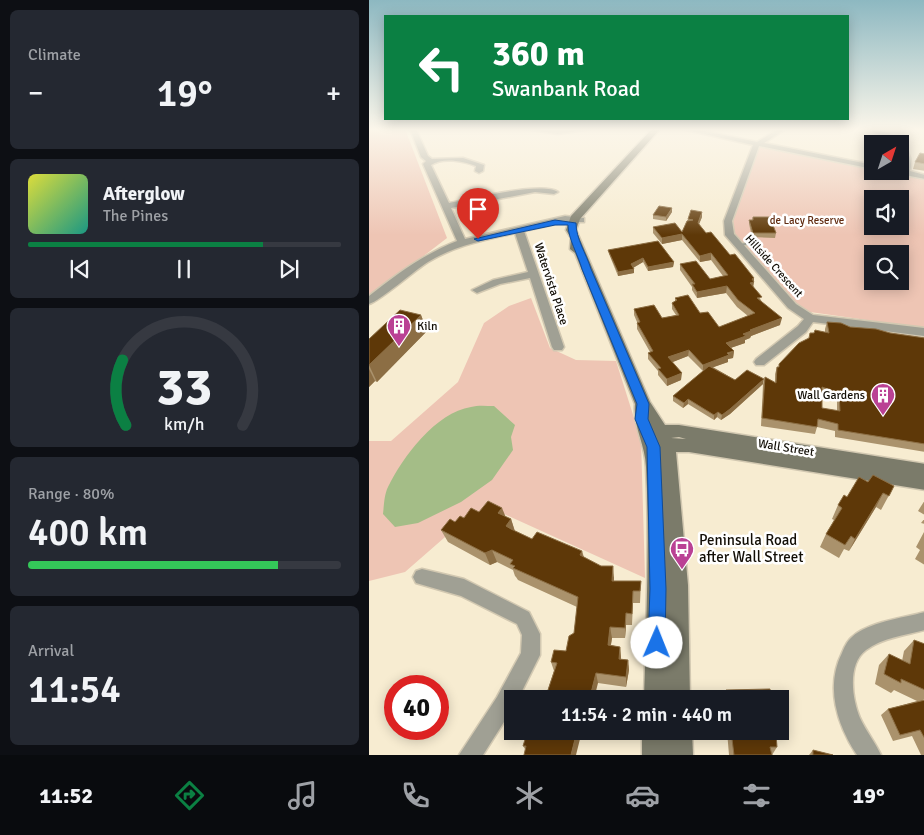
<!DOCTYPE html>
<html lang="en">
<head>
<meta charset="utf-8">
<style>
	body { margin:0; font-family:Signika,sans-serif; background:#242831; color:#f1f3f6; height:100vh; display:flex; flex-direction:column; font-size:19px; white-space:nowrap }
	* { box-sizing:border-box; margin:0 }
	p { font-size:16px; color:#9ea1a6 }
	.icon { flex:none; width:28px; height:28px; fill:none; stroke:currentColor; stroke-width:2; stroke-linecap:round; stroke-linejoin:round }
	.map { position:relative; flex:1; overflow:hidden }
	.side { display:flex; flex-direction:column; gap:10px; padding:10px; background:#0d0f14; width:369px }
	.side>* { flex:none }
	.hud { position:absolute; left:15px; top:15px; width:465px; height:105px; border-radius:0px; box-shadow:0 2px 12px #0003; background:#0b8043; color:#fff; overflow:hidden }
	.needle { width:32px; rotate:39deg }
	.controls { position:absolute; left:495px; top:135px; display:grid; gap:10px }
	.controls a { display:grid; place-items:center; width:45px; height:45px; border-radius:0px; background:#171b24; box-shadow:0 2px 12px #0003; font-size:25px }
	.speed { position:absolute; left:15px; top:675px; display:flex; gap:10px; font-size:25px; font-weight:700; text-align:center }
	.speed>* { display:grid; place-content:center; width:65px; height:65px; border-radius:50%; background:#171b24; box-shadow:0 2px 12px #0003; line-height:1 }
	.speed .limit { border:8px solid #d22; background:#fff; color:#111 }
	.pin { position:absolute; display:grid; place-items:center; width:42px; height:42px; color:#fff; margin:-51px -21px; border-radius:50% 50% 50% 0; rotate:-45deg; box-shadow:0 0 5px #0007 }
	.pin .icon { rotate:45deg }
	.me { position:absolute; width:55px; margin:-28px; rotate:1deg; stroke-linejoin:round; filter:drop-shadow(0 0 4px #0008) }
	.turn { display:flex; align-items:center; gap:18px; height:105px; padding:0 25px; font-size:22px }
	.turn .icon { width:65px; height:65px; stroke-width:2.5 }
	.turn b { display:block; font-size:35px; line-height:42px }
	.big { font-size:38px; font-weight:600; line-height:1.1 }
	.side .card { flex:1; display:flex; flex-direction:column; justify-content:center; gap:8px; min-width:0; padding:0 18px; border-radius:8px; background:#242831 }
	.side .dial { align-items:center; gap:0 }
	.dial svg { height:130px; overflow:visible; fill:none; stroke:#363941; stroke-width:7; stroke-linecap:round; text-anchor:middle }
	.dial text { fill:#f1f3f6; stroke:none }
	.song { display:flex; align-items:center; gap:15px }
	.cover { width:60px; height:60px; border-radius:8px; background:linear-gradient(135deg,hsl(60 70% 55%),hsl(170 70% 35%)) }
	.played { height:5px; border-radius:2px; background:linear-gradient(90deg,#0b8043 75%,#363941 75%) }
	.keys { display:flex; justify-content:space-around; direction:ltr }
	.heat { display:flex; justify-content:space-between; align-items:center; font-size:28px; direction:ltr }
	.charge { height:8px; border-radius:4px; background:linear-gradient(90deg,#34c759 80%,#363941 0) }
	.trip { position:absolute; left:135px; top:690px; width:285px; height:50px; border-radius:0px; background:#171b24; box-shadow:0 2px 12px #0003; font-weight:600; line-height:50px; text-align:center }
	.menu { display:flex; height:80px; justify-content:space-around; align-items:center; background:#090b0e; color:#9ea1a6 }
	.menu .icon { width:35px; height:35px }
	.menu .on { color:#0b8043 }
	.menu b { font-size:22px; color:#f1f3f6 }
	main { display:flex; flex:1; min-height:0 }
	.map>svg:first-child { display:block }
	.green { fill:#eec5b4; fill-rule:evenodd }
	.water { fill:#a4bd87 }
	.lines { fill:none; stroke-linecap:round; stroke-linejoin:round }
	.lane-casing { stroke:#d2c8b1; stroke-width:3 }
	.street-casing { stroke:#d2c8b1; stroke-width:3 }
	.secondary-casing { stroke:#d2c8b1; stroke-width:3 }
	.lane { fill:#a0a094; fill-rule:evenodd }
	.street { fill:#a0a094; fill-rule:evenodd }
	.secondary { fill:#7b7b6a; fill-rule:evenodd }
	.wall { fill:#aa926c; fill-rule:evenodd }
	.shaded-wall { fill:#8c6e44 }
	.building { fill:#5e3808; stroke:#8c6e44; fill-rule:evenodd }
	.route { fill:#1a73e8; stroke:#114b97 }
	.labels { text-anchor:middle; dominant-baseline:central; stroke-width:5; stroke-linejoin:round; paint-order:stroke }
	.far-park-label { font-size:11px; fill:#612c11; stroke:#fff }
	.far-street-label { font-size:11px; fill:#120e06; stroke:#fff }
	.street-label { font-size:12px; fill:#120e06; stroke:#fff }
	.poi-label { font-size:12px; fill:#120e06; stroke:#fff; text-anchor:start }
	.near-poi-label { font-size:15px; fill:#120e06; stroke:#fff; text-anchor:start }
</style>
</head>
<body>
<main>
<section class="side">
<div class="card"><p>Climate</p>
<div class="heat"><a>−</a><b class="big">19°</b><a>+</a></div>
</div>
<div class="card">
<div class="song"><i class="cover"></i><div><b>Afterglow</b><p>The Pines</p></div></div>
<div class="played"></div>
<div class="keys"><svg class="icon" aria-label="previous" viewBox="0 0 24 24"><path d="M18 5L8 12l10 7zM5 5v14"/></svg><svg class="icon" aria-label="pause" viewBox="0 0 24 24"><path d="M8 5v14M16 5v14"/></svg><svg class="icon" aria-label="next" viewBox="0 0 24 24"><path d="M6 5l10 7-10 7zM19 5v14"/></svg></div>
</div>
<div class="card dial"><svg viewBox="0 0 100 80">
<path d="M14 69A42 42 0 1 1 86 69"/>
<path d="M14 69A42 42 0 0 1 12 29" stroke="#0b8043"/>
<text x="50" y="56" font-size="32" font-weight="700">33</text>
<text x="50" y="72" font-size="11">km/h</text>
</svg></div>
<div class="card"><p>Range · 80%</p><b class="big">400 km</b><div class="charge"></div></div>
<div class="card"><p>Arrival</p><b class="big">11:54</b></div>
</section>
<div class="map">
<svg width="556" height="755" viewBox="0 0 556 755">
	<rect width="100%" height="100%" fill="#f7ecd1"/>
	<g class="green">
		<polygon points="0,129 36,129 78,238 0,298"/>
		<path d="M387,145L504,167V171H529L555,177V328L441,312L424,301L360,228ZM504,199H531V226H504ZM504,254H531V281H504Z"/>
		<polygon points="162,298 181,348 207,360 247,361 272,440 276,578 122,508 99,517 36,572 0,581 0,441 22,441 89,382 115,323 140,306"/>
	</g>
	<path class="water" d="M125,406L146,425L142,437L144,450L123,480L92,502L49,523L26,527L14,514C15,506 15,495 19,487C33,458 67,412 102,407C109,405 117,406 125,406Z"/>
	<g class="lines">
		<g class="lane-casing">
			<polygon id="lane" points="389,241 391,242 391,243 370,246 368,245 370,244"/>
		</g>
		<g class="street-casing">
			<g id="street">
				<path d="M41,129H47L59,156L63,159L94,158L115,165L114,171L110,173L106,171L107,166C94,161 74,157 62,165L80,203C101,199 174,181 189,192L185,194L166,192L82,208L96,239L196,216L215,218V222H196L155,231L195,347L193,350H185L183,347L161,278L131,284L108,293L103,290L124,280L159,272L146,233C116,240 87,245 59,262C46,270 11,301 0,304V296C28,274 55,254 88,241L54,164L57,161L52,157Z"/>
				<polygon points="156,129 222,129 189,134"/>
				<polygon points="313,129 326,129 388,142 409,129 417,129 395,143 504,165 504,169 390,146 363,221 365,234 427,304 444,315 556,328 556,336 444,322 437,332 395,365 387,365 385,362 387,359 429,326 435,319 419,308 356,235 355,221 384,145"/>
				<path d="M500,129C521,129 547,149 541,171L556,175V179L526,173L525,171L534,170L535,162L531,144H524Z"/>
				<polygon points="53,569 95,579 160,612 171,634 171,655 149,699 144,699 142,711 114,755 90,755 128,697 152,653 153,635 148,624 92,596 47,583 44,577 47,571"/>
				<path d="M556,612V630C537,635 513,638 497,650C478,664 483,699 491,718C497,731 506,742 512,755H488C468,725 456,687 473,653C475,648 478,641 483,637C499,622 534,618 556,612Z"/>
			</g>
		</g>
		<g class="secondary-casing">
			<g id="secondary">
				<path d="M283,129H291L211,219L207,230L281,402L296,425H310L556,464V490L320,452H307L319,585L321,699H275C277,622 281,544 277,467C276,443 264,427 266,404L206,253L201,249L202,238L197,230L202,216ZM310,437L317,439L302,438Z"/>
				<polygon points="273,731 323,731 324,755 273,755"/>
			</g>
		</g>
		<use href="#lane" class="lane"/>
		<use href="#street" class="street"/>
		<use href="#secondary" class="secondary"/>
	</g>
	<g class="wall">
		<polygon points="556,154 556,171 544,169 546,162"/>
		<polygon points="303,212 297,221 284,219 284,215"/>
		<polygon points="333,217 330,224 337,233 385,278 384,286 393,302 411,325 382,336 381,338 376,340 376,343 361,348 365,351 364,358 359,359 359,362 344,367 366,380 394,384 361,414 352,420 348,417 345,420 319,404 314,408 304,401 304,396 334,371 319,356 303,362 312,380 298,386 289,375 289,371 279,359 279,353 281,352 268,329 268,322 265,315 265,309 293,318 307,315 303,309 303,303 306,301 306,298 331,313 350,327 379,316 368,307 357,293 328,298 323,290 323,287 311,270 311,264 341,279 354,276 342,260 331,262 313,240 293,244 284,233 284,227 313,232 319,219"/>
		<polygon points="384,217 407,233 406,238 383,237 380,224 380,220 383,220"/>
		<polygon points="239,250 305,262 304,267 279,271 274,262 264,268 265,273 249,276 240,254"/>
		<polygon points="52,315 58,331 8,382 6,381 0,387 0,339"/>
		<path d="M458,322L481,327L556,338V452L466,437V431L448,427L446,434L392,426L394,384L396,377L406,383V374L408,367H410V364L456,332V329ZM453,395L468,400V411L453,408Z"/>
		<polygon points="525,486 512,510 507,507 480,551 475,549 470,558 451,547 457,534 465,520 463,519 469,505 478,497"/>
		<polygon points="556,500 556,515 549,511"/>
		<polygon points="110,512 136,517 142,519 146,531 163,539 213,551 215,557 245,578 245,581 272,581 271,603 264,603 263,625 257,625 256,638 243,638 242,645 251,647 252,659 259,660 260,670 257,687 229,683 177,696 185,671 182,662 197,651 205,633 208,607 149,580 147,577 146,576 144,570 128,562 121,565 79,542 72,530 86,522"/>
		<polygon points="556,518 556,524 552,523"/>
		<polygon points="556,530 556,565 546,559 551,550 547,547"/>
		<polygon points="545,640 556,644 556,699 554,700 556,700 556,755 552,755 543,736 524,741 512,715 519,709 548,701 525,690 522,693 506,684 510,665 520,654 533,661 535,651"/>
		<polygon points="357,690 402,699 354,699"/>
		<polygon points="213,731 156,749 154,746 156,740 150,732"/>
		<polygon points="358,731 411,731 411,735 408,740 408,747 403,755 360,755"/>
		<polygon points="444,750 464,755 440,755"/>
	</g>
	<g class="shaded-wall">
		<polygon points="303,208 303,212 297,221 297,217"/>
		<polygon points="333,212 333,217 328,229 329,223"/>
		<polygon points="313,234 313,240 293,244 293,238"/>
		<polygon points="342,253 342,260 331,262 331,256"/>
		<polygon points="274,258 274,262 262,269 262,264"/>
		<polygon points="305,262 304,267 279,271 279,267"/>
		<polygon points="265,269 265,273 249,276 249,272"/>
		<polygon points="385,278 385,282 384,288 381,283 383,279"/>
		<polygon points="358,286 357,293 328,298 328,292"/>
		<polygon points="52,315 58,331 8,382 0,365"/>
		<polygon points="413,318 411,325 382,336 381,338 376,340 376,343 356,350 357,343 381,330"/>
		<polygon points="320,350 319,356 299,364 299,357"/>
		<polygon points="365,351 364,358 359,359 359,362 334,371 334,365"/>
		<polygon points="0,369 6,381 0,387"/>
		<polygon points="313,373 312,380 298,386 298,379"/>
		<polygon points="395,379 394,384 361,414 352,420 353,415"/>
		<polygon points="319,399 319,404 314,408 315,403"/>
		<polygon points="349,412 348,417 345,420 345,415"/>
		<polygon points="514,493 507,507 480,551 486,539"/>
		<polygon points="133,508 138,520 129,513"/>
		<polygon points="142,519 146,532 137,526"/>
		<polygon points="123,550 128,562 121,565 116,553"/>
		<polygon points="213,551 215,563 211,555"/>
		<polygon points="244,566 245,578 244,592 243,581"/>
		<polygon points="257,613 257,625 256,638 256,628"/>
		<polygon points="241,627 243,638 240,655 239,645"/>
		<polygon points="251,647 252,657 251,669 250,659"/>
		<polygon points="259,660 260,670 257,687 257,677"/>
		<polygon points="227,673 229,683 225,699 221,697"/>
		<polygon points="208,731 213,731 207,755 202,755"/>
	</g>
	<g class="building">
		<polygon points="551,153 556,154 556,164 546,162"/>
		<polygon points="290,206 303,208 297,217 284,215"/>
		<polygon points="322,210 333,212 329,223 337,233 342,232 361,255 366,254 385,278 383,279 385,282 381,283 393,297 388,298 413,318 381,330 382,331 374,334 377,336 357,343 365,351 358,353 360,355 334,365 320,350 299,357 313,373 298,379 289,369 292,368 279,353 284,351 268,323 271,322 265,309 285,305 293,318 310,315 303,303 308,300 306,298 319,295 331,313 339,312 350,327 386,313 369,300 358,286 328,292 323,284 326,284 311,264 327,261 341,279 359,275 342,253 331,256 313,234 293,238 284,227 306,223 313,232 318,221 324,220 319,219"/>
		<polygon points="384,217 401,217 407,233 384,233 380,220 384,220"/>
		<polygon points="289,241 305,262 279,267 274,258 262,264 265,269 249,272 239,250"/>
		<polygon points="31,310 52,315 0,365 0,339"/>
		<path d="M458,322L472,323L481,327L507,329L521,333L556,338V444L469,430V424L449,419L448,427L393,418L396,377L407,383L408,367H410V364L430,343L440,338L441,333H445L446,330L460,333ZM453,387L470,393L471,411L453,408Z"/>
		<polygon points="340,366 366,380 378,370 395,379 361,409 353,415 349,412 345,415 319,399 315,403 304,396"/>
		<polygon points="504,475 525,486 520,496 514,493 486,539 482,536 476,545 457,534 473,508 469,505 475,495 478,497 490,477 499,482"/>
		<polygon points="119,501 133,508 129,513 142,519 137,526 142,529 163,539 168,532 213,551 211,555 232,566 244,566 243,581 272,581 271,591 264,591 263,614 257,613 256,628 241,627 239,645 251,647 250,659 259,660 257,677 227,673 221,697 229,699 172,699 173,695 177,696 188,663 182,662 185,650 197,651 200,636 205,633 209,597 144,568 146,566 141,564 144,560 123,550 116,553 72,530 81,519 86,522 91,516 95,518 102,508 110,512"/>
		<polygon points="545,640 556,644 556,690 532,679 532,683 515,674 520,654 541,664"/>
		<polygon points="401,689 402,699 358,699 357,690"/>
		<polygon points="556,700 556,739 551,730 531,735 519,709"/>
		<polygon points="150,731 208,731 202,755 155,755 157,746 154,746 158,733"/>
		<polygon points="362,731 411,731 411,735 407,735 408,747 401,747 403,755 365,755"/>
		<polygon points="444,750 464,755 444,755"/>
	</g>
	<linearGradient id="sky" x2="0" y2="1"><stop stop-color="#8db8c1"/><stop offset="0.55" stop-color="#fbf6ea"/><stop offset="1" stop-color="#fbf6ea" stop-opacity="0"/></linearGradient>
	<rect width="556" height="235" fill="url(#sky)"/>
	<path class="route" d="M186,220L207,223C207,239 217,253 222,269L280,404L279,419L291,447L297,589L296,643L294,649L288,652L282,649L279,643L281,589L278,447L266,419L268,404L213,269C209,255 199,238 199,225H186L109,241L105,239Z"/>
	<defs>
		<g id="building-pin" transform="scale(1.25)"><path d="M0 17L-7.5 6A9.5 9.5 0 1 1 7.5 6Z" fill="#ba4194" stroke="#fff"/><path d="M-4-6H4V6H1V3H-1V6H-4ZM-2.5-4.3h1.7v1.8h-1.7ZM.8-4.3h1.7v1.8H.8ZM-2.5-1h1.7V.8h-1.7ZM.8-1h1.7V.8H.8Z" fill="#fff"/></g>
		<g id="bus-pin" transform="scale(1.25)"><path d="M0 17L-7.5 6A9.5 9.5 0 1 1 7.5 6Z" fill="#ba4194" stroke="#fff"/><path d="M-5-6H5V4H4V6H2V4H-2V6H-4V4H-5ZM-3.5-4V0h7V-4ZM-3.5 1.2v1.5H-2V1.2ZM2 1.2v1.5H3.5V1.2Z" fill="#fff"/></g>
	</defs>
	<g fill-rule="evenodd">
		<use href="#building-pin" x="30" y="326"/>
		<use href="#building-pin" x="514" y="395"/>
		<use href="#bus-pin" x="313" y="549"/>
	</g>
	<g class="labels">
		<g class="far-park-label">
			<text x="438" y="220">de Lacy Reserve</text>
		</g>
		<g class="far-street-label">
			<text transform="translate(405 266) rotate(48)">Hillside Crescent</text>
		</g>
		<g class="street-label">
			<text transform="translate(182 284) rotate(72)">Watervista Place</text>
			<text transform="translate(417 448) rotate(9)">Wall Street</text>
		</g>
		<g class="poi-label">
			<text x="48" y="326">Kiln</text>
			<text x="496" y="395" text-anchor="end">Wall Gardens</text>
		</g>
		<g class="near-poi-label">
			<text x="330" y="540">Peninsula Road<tspan x="330" dy="17">after Wall Street</tspan></text>
		</g>
	</g>
</svg>
<div class="controls">
<a><svg class="needle" viewBox="-14 -14 28 28"><path d="M0-13l5 13h-10z" fill="#e53935"/><path d="M0 13l5-13h-10z" fill="#9ea1a6"/></svg></a>
<a><svg class="icon" aria-label="sound" viewBox="0 0 24 24"><path d="M4 9h4l5-4v14l-5-4H4zM17 9q2 3 0 6"/></svg></a>
<a><svg class="icon" aria-label="search" viewBox="0 0 24 24"><circle cx="10" cy="10" r="6"/><path d="M15 15l6 6"/></svg></a>
</div>
<div class="speed"><div class="limit">40</div></div>
<div class="pin" style="left:109px;top:239px;background:#d93025"><svg class="icon" aria-label="arrive" viewBox="0 0 24 24"><path d="M6 21V4h12l-3 4 3 4H6"/></svg></div>
<svg class="me" style="left:288px;top:643px" viewBox="-20 -20 40 40"><circle r="19" fill="#fff"/><path d="M0-13L10 11 0 6-10 11z" fill="#1a73e8"/></svg>
<div class="trip">11:54 · 2 min · 440 m</div>
<div class="hud">
<div class="turn"><svg class="icon" aria-label="left" viewBox="0 0 24 24"><path d="M17 20v-9H6M10 6l-5 5 5 5"/></svg><div><b>360 m</b>Swanbank Road</div></div>
</div>
</div>
</main>
<nav class="menu">
<b>11:52</b>
<svg class="icon on" aria-label="directions" viewBox="0 0 24 24"><path d="M12 3l9 9-9 9-9-9zM9 14v-3h6M13 9l2 2-2 2"/></svg>
<svg class="icon" aria-label="music" viewBox="0 0 24 24"><path d="M9 18V5l10-2v13"/><circle cx="6" cy="18" r="3"/><circle cx="16" cy="16" r="3"/></svg>
<svg class="icon" aria-label="phone" viewBox="0 0 24 24"><path d="M5 4h4l2 5-3 2q2 4 5 5l2-3 5 2v4C11 20 4 13 5 4z"/></svg>
<svg class="icon" aria-label="climate" viewBox="0 0 24 24"><path d="M12 3v18M4 7l16 10M4 17L20 7"/></svg>
<svg class="icon" aria-label="car" viewBox="0 0 24 24"><path d="M5 17H2v-5l4-1 3-4h7l3 4 3 1v5h-3M9 17h6M6 11h13"/><circle cx="7" cy="17" r="2"/><circle cx="17" cy="17" r="2"/></svg>
<svg class="icon" aria-label="filters" viewBox="0 0 24 24"><path d="M4 7h16M4 17h16"/><circle cx="9" cy="7" r="2"/><circle cx="15" cy="17" r="2"/></svg>
<b>19°</b>
</nav>
</body>
</html>
